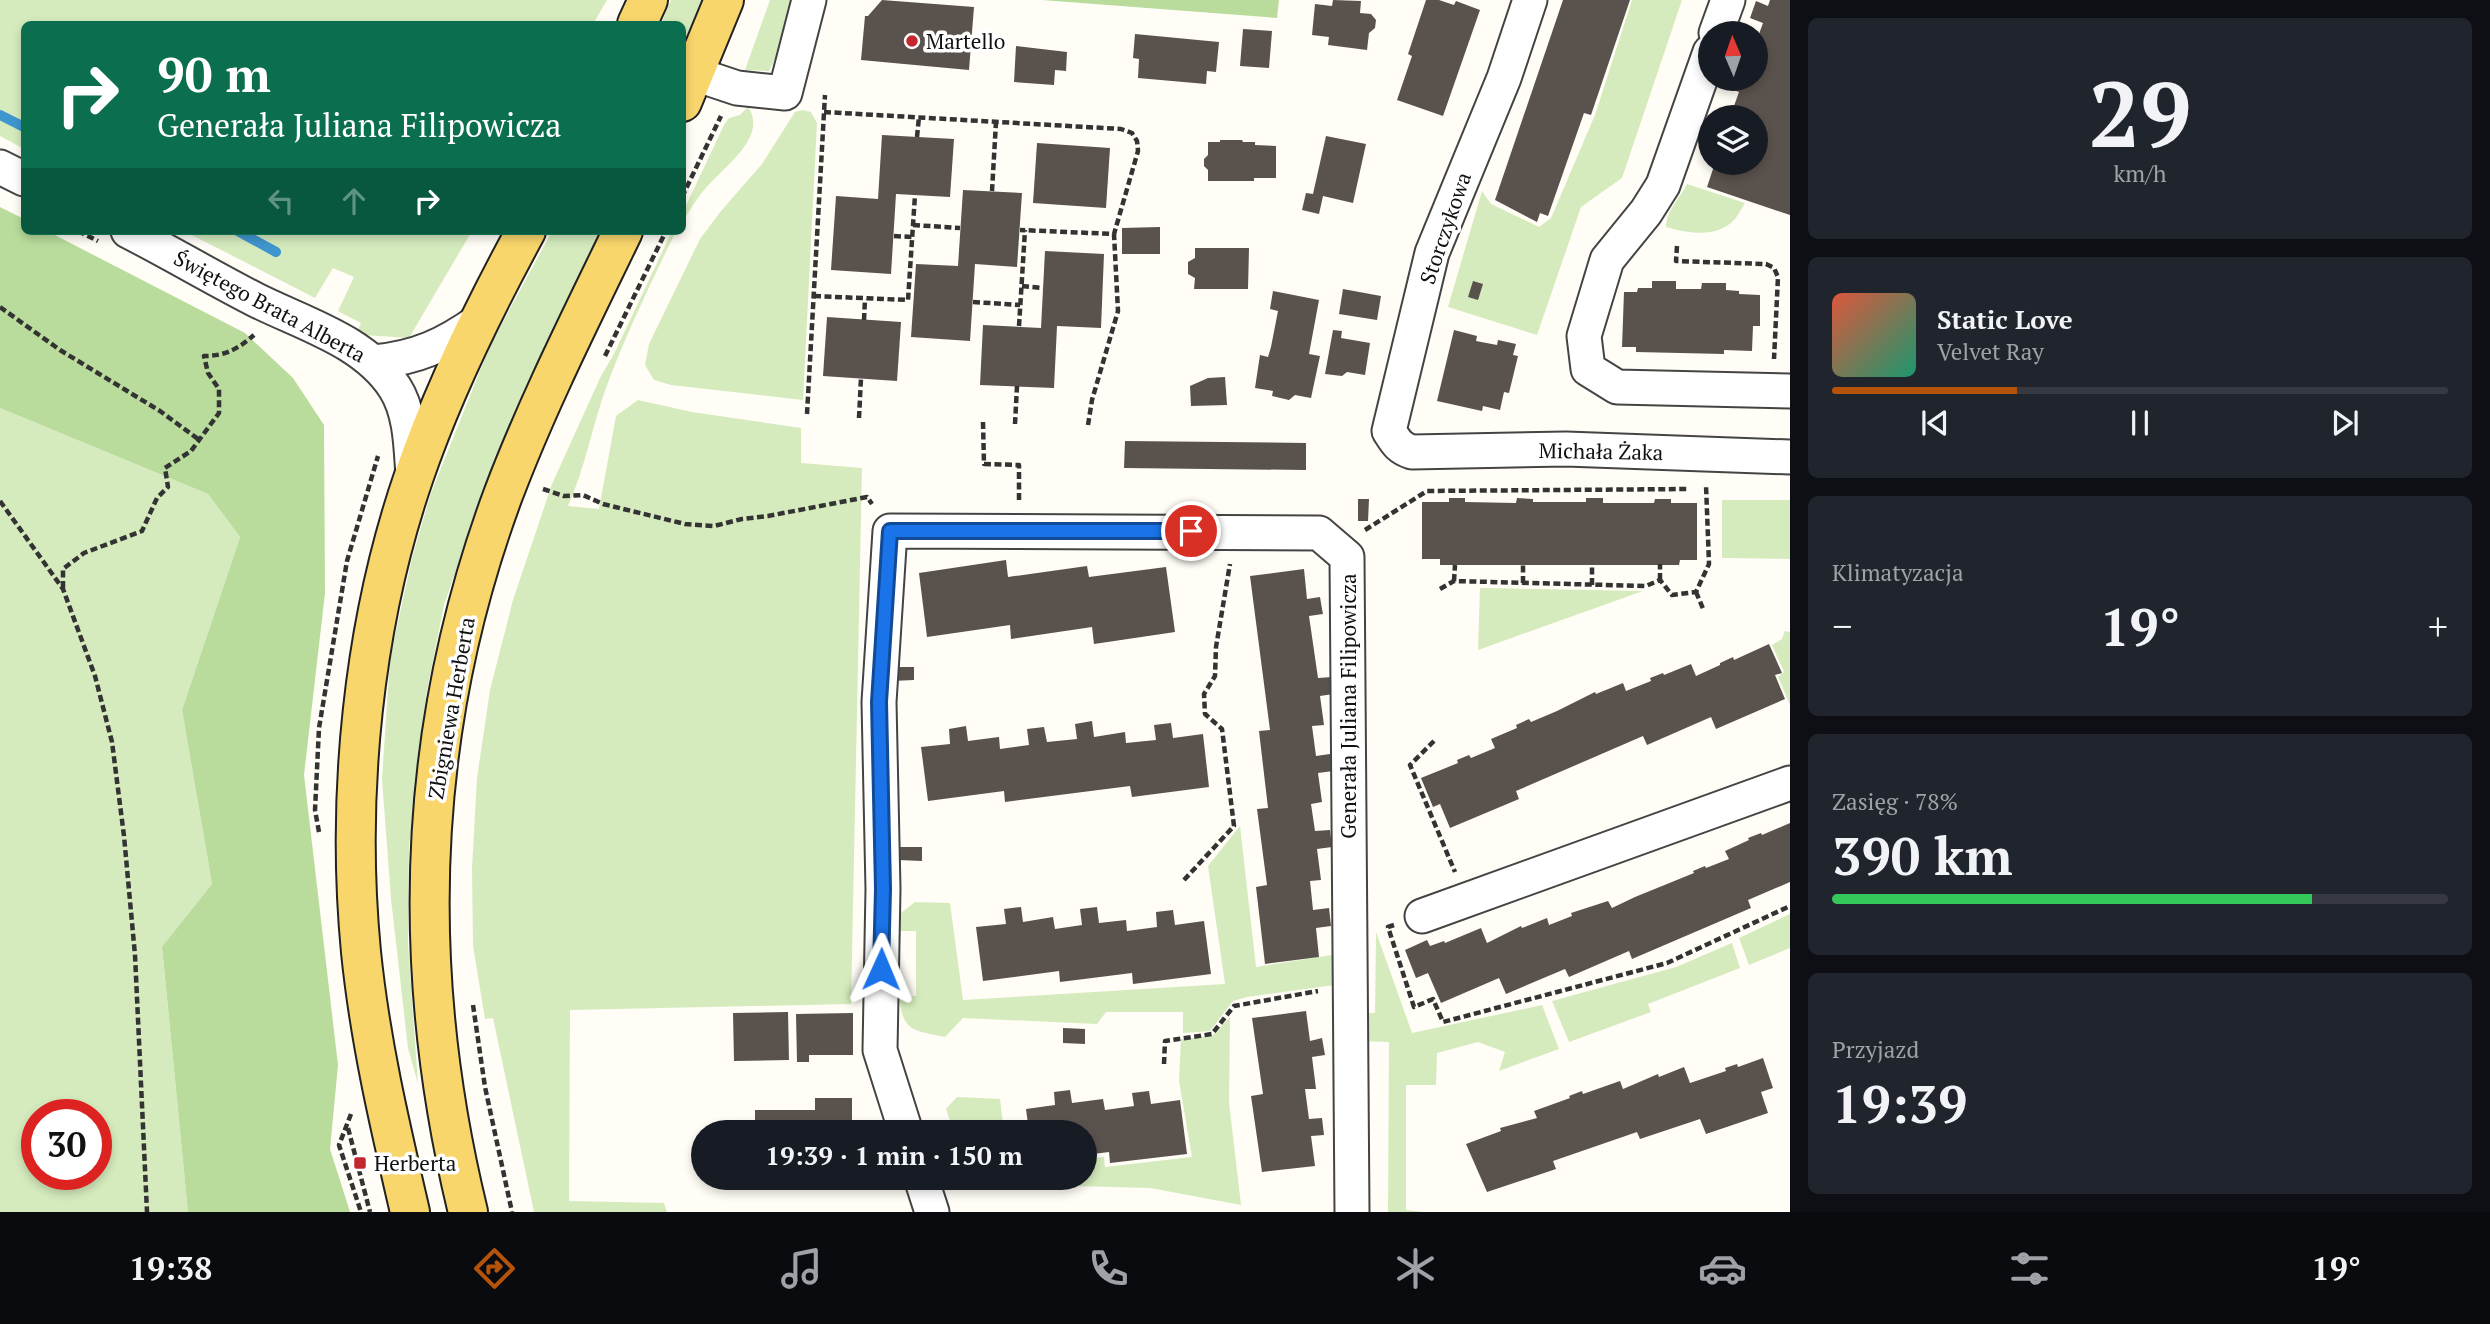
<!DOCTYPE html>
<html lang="pl">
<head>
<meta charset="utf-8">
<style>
	body { margin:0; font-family:"PT Serif",serif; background:#20242c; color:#f1f3f6; height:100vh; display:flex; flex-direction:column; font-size:26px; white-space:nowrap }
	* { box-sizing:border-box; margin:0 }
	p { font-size:23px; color:#9ea1a6 }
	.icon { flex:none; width:38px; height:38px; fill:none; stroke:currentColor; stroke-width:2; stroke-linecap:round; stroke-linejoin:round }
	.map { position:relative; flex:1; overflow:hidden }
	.sheet { display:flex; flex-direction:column; gap:18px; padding:18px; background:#0d0f14; width:700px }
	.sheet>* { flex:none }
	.guide { position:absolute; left:21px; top:21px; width:665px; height:214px; border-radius:10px; box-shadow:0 4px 10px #0003; background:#0b6e4f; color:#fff; overflow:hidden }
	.needle { width:46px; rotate:358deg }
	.buttons { position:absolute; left:1698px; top:21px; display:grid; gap:14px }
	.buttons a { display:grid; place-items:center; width:70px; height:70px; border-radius:50%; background:#171b24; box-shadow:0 4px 10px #0003; font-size:35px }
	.speed { position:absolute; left:21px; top:1099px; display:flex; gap:14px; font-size:35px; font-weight:700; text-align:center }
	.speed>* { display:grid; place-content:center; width:91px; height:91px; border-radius:50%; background:#171b24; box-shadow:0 4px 10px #0003; line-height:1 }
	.speed .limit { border:10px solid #d22; background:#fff; color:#111 }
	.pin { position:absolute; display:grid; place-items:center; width:60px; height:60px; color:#fff; margin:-30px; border:4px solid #fff; border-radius:50%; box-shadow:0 2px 7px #0007 }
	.me { position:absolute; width:77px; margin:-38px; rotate:1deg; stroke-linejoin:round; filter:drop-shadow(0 0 5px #0008) }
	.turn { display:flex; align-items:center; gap:24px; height:147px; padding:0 21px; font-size:32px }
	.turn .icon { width:91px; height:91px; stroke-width:2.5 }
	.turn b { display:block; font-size:49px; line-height:60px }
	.lanes { display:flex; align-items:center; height:66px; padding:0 21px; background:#0003; justify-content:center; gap:35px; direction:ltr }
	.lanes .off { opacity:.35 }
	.big { font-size:52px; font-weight:700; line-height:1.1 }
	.sheet .card { flex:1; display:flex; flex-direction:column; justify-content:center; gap:10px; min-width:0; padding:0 24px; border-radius:10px; background:#20242c }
	.sheet .dial { align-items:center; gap:0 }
	.dial b { font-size:91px; line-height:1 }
	.song { display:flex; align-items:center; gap:21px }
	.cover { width:84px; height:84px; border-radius:10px; background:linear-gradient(135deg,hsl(10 70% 55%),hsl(160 70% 35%)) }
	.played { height:7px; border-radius:4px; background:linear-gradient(90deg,#b45309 30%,#363941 30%) }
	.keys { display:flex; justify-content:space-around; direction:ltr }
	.heat { display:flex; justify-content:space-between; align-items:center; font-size:38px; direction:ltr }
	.charge { height:10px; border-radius:5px; background:linear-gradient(90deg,#34c759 78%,#363941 0) }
	.trip { position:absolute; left:691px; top:1120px; width:406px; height:70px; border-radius:35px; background:#171b24; box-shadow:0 4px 10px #0003; font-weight:700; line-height:70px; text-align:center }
	.menu { display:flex; height:112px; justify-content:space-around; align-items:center; background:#090b0e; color:#9ea1a6 }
	.menu .icon { width:49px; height:49px }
	.menu .current { color:#b45309 }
	.menu b { font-size:32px; color:#f1f3f6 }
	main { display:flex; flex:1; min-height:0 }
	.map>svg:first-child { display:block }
	.green { fill:#d5ebbd; fill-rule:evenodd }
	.forest { fill:#b9dc9c }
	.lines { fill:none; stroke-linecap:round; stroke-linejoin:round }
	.stream { stroke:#3f96cf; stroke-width:10 }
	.building { fill:#5a524d }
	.minor-casing { stroke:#444; stroke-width:37 }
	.major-casing { stroke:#222; stroke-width:42 }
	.path { stroke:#333; stroke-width:4.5; stroke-dasharray:7 3.5; stroke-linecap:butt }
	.minor { stroke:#fff; stroke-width:33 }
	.major { stroke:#f9d66b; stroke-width:38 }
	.route-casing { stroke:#114b97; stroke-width:18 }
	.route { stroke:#1a73e8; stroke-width:12 }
	.poi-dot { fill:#c4262e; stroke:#fff; stroke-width:2.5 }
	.labels { text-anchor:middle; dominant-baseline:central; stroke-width:7; stroke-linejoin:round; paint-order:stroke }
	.poi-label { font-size:21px; fill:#111; stroke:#fff; text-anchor:start }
	.street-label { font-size:21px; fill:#111; stroke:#fff }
</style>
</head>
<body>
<main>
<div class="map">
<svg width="1790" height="1212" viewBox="0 0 1790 1212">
	<rect width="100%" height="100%" fill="#fffdf5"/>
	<g class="green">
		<polygon points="0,0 607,0 593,24 24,24 24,149 0,136"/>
		<polygon points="671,0 701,0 683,48 682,24 661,24"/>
		<polygon points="770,0 796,0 788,32 769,71 745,70"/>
		<polygon points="1632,0 1682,0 1622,178 1581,207 1537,335 1448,307 1482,191 1491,204 1539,227 1551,218 1595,115"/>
		<path d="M748,107C769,137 722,168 705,189C697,198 690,210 683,221V212L724,125L729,118L740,115Z"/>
		<polygon points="803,110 811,112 817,123 803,400 671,385 654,380 645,365 649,344 700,239 721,211 762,164 795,112"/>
		<path d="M1687,184L1745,203C1741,209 1737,218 1732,222C1714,238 1687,233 1666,227C1666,211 1680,198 1687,184Z"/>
		<polygon points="184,231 472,231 409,338 364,335 357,332 361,323 338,311 354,277 333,268 315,298"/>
		<polygon points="552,231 601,231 495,457 444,605 426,696 409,848 408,943 418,1084 408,1048 391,899 382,779 390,659 412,558 431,493 490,346"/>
		<path d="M672,231H676C651,283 626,334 606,388C592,427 585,468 568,506L599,509L616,416L638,400L692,412L801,428V463L862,468L851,1004L570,1010L569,1201L664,1203L667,1212H534L493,1018L485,1019L473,946L472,868L477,778L490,690L513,600L552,484L601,376L615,352Z"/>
		<path d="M0,408L208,494L240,537L182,710L212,884L162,948L188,1212H0ZM37,1115H96V1174H37Z"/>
		<polygon points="1722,500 1790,500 1790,559 1722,558"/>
		<polygon points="1480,588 1643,591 1478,650"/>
		<polygon points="1785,631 1790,632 1790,705 1778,677 1784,672 1772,645 1782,639"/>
		<path d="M1240,826L1256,967L1338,954L1342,984L1247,997L1233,1001L1210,1031L1183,1033V1012H1106L1097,1024L963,1018L945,1037C914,1030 903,1033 899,997L916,996V931H897L901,913L915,902L950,903L963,1000L1225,984L1208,866Z"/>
		<polygon points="1790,914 1790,948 1749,965 1739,938"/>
		<polygon points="1376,932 1412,1033 1542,1005 1559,1049 1499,1071 1505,1052 1478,1042 1437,1053 1436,1085 1406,1085 1406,1210 1424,1212 1388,1212 1389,1042 1358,1041 1357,1013 1375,1013"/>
		<polygon points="1732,943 1740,968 1648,1004 1651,1012 1569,1042 1552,1001 1676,967"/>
		<polygon points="1230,1017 1229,1102 1241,1205 1150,1188 965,1183 957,1178 1085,1178 1085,1159 1104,1157 1105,1167 1192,1157 1179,1081 1181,1039 1212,1036"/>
		<polygon points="957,1097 1000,1099 1004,1132 954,1132 946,1109"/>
	</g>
	<g class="forest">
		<polygon points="1042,0 1279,0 1277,18"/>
		<polygon points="0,207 24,219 24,231 47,231 245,333 293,378 324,425 325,593 304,775 338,1065 330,1149 350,1212 188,1212 162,947 212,884 182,710 240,537 208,494 0,408"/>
	</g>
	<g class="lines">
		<g class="stream">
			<polyline points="0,115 24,127"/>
			<polyline points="238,231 276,252"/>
		</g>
	</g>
	<g class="building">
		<polygon points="882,0 974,7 969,70 861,60 865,16 868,16"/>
		<polygon points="1333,0 1361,1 1360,13 1371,14 1376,20 1375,28 1369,33 1367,50 1328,45 1329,37 1312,35 1315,4 1332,6"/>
		<polygon points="1426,0 1439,0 1454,5 1456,1 1480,10 1443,116 1397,100 1412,56 1408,54"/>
		<polygon points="1563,0 1630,0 1591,115 1584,113 1548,216 1540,213 1537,222 1495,200"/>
		<polygon points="1770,0 1790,0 1790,215 1707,187 1715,163 1755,163 1755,117 1730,117 1739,92 1726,87 1728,79 1755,79 1755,45 1763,23 1750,18 1756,1 1768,6"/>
		<polygon points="1243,29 1272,31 1269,68 1240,66"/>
		<polygon points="1135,34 1219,42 1216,72 1207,71 1206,84 1138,78 1139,59 1133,58"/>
		<polygon points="1016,46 1067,52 1066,71 1055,70 1054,85 1014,82"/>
		<polygon points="882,135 954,139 950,197 896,194 891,274 831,270 836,196 878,199"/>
		<polygon points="1326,136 1366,144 1353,203 1323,196 1319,214 1302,210 1306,193 1313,194"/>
		<polygon points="1220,140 1242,140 1243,142 1255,142 1255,145 1276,146 1276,178 1254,178 1254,181 1208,181 1208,170 1204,166 1204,159 1208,155 1208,142 1220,142"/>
		<polygon points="1037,143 1110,148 1106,208 1033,203"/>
		<polygon points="963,190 1022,193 1017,267 975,264 970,341 911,337 916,264 958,266"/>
		<polygon points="1160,227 1160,254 1122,254 1122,228"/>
		<polygon points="1195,248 1249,248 1248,289 1194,289 1195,278 1188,274 1188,262 1195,258"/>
		<polygon points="1045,251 1104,254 1101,328 1057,326 1054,388 980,385 983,325 1041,328"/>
		<polygon points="1473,281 1483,284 1478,300 1468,297"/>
		<polygon points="1652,281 1676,281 1676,289 1701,289 1702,283 1726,283 1726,290 1739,291 1739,294 1760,295 1760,326 1753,326 1752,351 1724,350 1724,354 1636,352 1636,347 1622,347 1624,292 1637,292 1638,288 1652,288"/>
		<polygon points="1343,289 1381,296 1377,320 1339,314"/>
		<polygon points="1273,291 1319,300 1309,354 1320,356 1311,398 1295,395 1289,400 1272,396 1273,391 1255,388 1260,355 1268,357 1271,347 1278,311 1270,309"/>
		<polygon points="827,317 901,322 897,381 823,376"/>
		<polygon points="1333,330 1342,331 1341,338 1370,343 1365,375 1347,372 1342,376 1325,374"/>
		<polygon points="1454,330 1477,336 1476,341 1497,345 1498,340 1516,344 1513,355 1518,356 1509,393 1504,392 1500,410 1483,406 1482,411 1437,401"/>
		<polygon points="1225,377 1227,405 1191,406 1190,386 1208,378"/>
		<polygon points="1125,441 1306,443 1306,470 1124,468"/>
		<polygon points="1449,498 1465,498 1465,502 1516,503 1517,498 1533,499 1533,502 1586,502 1586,498 1603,498 1603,503 1654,503 1655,499 1671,499 1671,503 1697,503 1697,560 1680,560 1679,565 1440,565 1440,559 1422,559 1422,502 1449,502"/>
		<polygon points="1358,499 1369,499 1368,521 1358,521"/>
		<polygon points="1006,560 1008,577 1087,566 1089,577 1166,567 1175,632 1094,644 1092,627 1011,639 1010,625 927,637 919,573"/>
		<polygon points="1304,569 1307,599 1320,597 1322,609 1323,614 1309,616 1318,678 1332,677 1333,694 1320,696 1324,725 1312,726 1316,756 1330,754 1333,771 1318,773 1322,802 1311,804 1315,831 1330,830 1332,847 1317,849 1321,880 1310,881 1313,910 1329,908 1331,926 1316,928 1319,957 1265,964 1256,887 1267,885 1257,809 1268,808 1259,731 1270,730 1250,576"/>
		<polygon points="1769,644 1782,673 1775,675 1785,699 1716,729 1711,717 1647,745 1643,736 1516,791 1519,799 1450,828 1440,804 1433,807 1421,778 1458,763 1457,760 1469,755 1471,758 1495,748 1491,739 1517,728 1516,725 1529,719 1531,722 1557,711 1595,692 1596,694 1623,683 1626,691 1651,681 1650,678 1663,673 1664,675 1691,664 1696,676 1720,665 1720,663 1733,657 1734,660"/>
		<polygon points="892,667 914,667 914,680 892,681"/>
		<polygon points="1092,721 1094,737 1125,732 1126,743 1156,740 1154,725 1171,723 1173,738 1203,734 1209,787 1132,797 1130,786 1005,802 1004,791 928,801 921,747 950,744 949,729 966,726 968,741 999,737 1000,749 1029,745 1027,729 1044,727 1047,742 1077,739 1075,724"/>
		<polygon points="1790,823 1790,882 1748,900 1751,908 1632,959 1629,951 1569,977 1565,969 1506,994 1499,978 1441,1003 1428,973 1416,978 1405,950 1427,940 1430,946 1444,941 1445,943 1481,928 1487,943 1521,926 1522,928 1547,918 1549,925 1572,916 1571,913 1608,901 1612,908 1635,897 1694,873 1693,871 1705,866 1706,868 1729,859 1725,851 1749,840 1748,838 1761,833 1762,835"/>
		<polygon points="898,847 922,847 922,861 898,860"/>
		<polygon points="1021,907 1023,922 1053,917 1055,929 1082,925 1080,909 1097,907 1099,923 1126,920 1127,931 1157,927 1156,912 1173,910 1175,925 1204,921 1211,974 1133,984 1132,973 1060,982 1059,971 983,981 976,927 1006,924 1004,909"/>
		<polygon points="1306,1011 1310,1041 1322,1038 1325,1055 1312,1057 1316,1089 1305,1089 1309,1119 1322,1118 1324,1135 1311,1136 1315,1166 1262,1172 1251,1096 1263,1094 1252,1018"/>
		<polygon points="788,1012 789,1060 734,1061 733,1013"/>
		<polygon points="853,1013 853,1055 809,1055 809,1062 797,1062 796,1014"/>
		<polygon points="1063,1028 1085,1029 1085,1044 1063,1043"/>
		<polygon points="1763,1058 1773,1088 1761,1092 1768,1113 1706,1134 1700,1119 1640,1139 1637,1132 1553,1161 1556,1169 1487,1192 1466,1144 1501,1131 1500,1128 1537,1118 1534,1111 1570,1098 1569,1096 1582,1091 1583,1094 1620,1081 1623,1089 1658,1074 1659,1077 1684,1067 1690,1083 1726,1071 1725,1068 1737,1064 1738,1067"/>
		<polygon points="1070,1090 1072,1103 1103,1099 1105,1110 1134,1106 1132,1093 1149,1091 1151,1104 1180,1100 1187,1154 1110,1163 1109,1152 1085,1155 1085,1132 1029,1132 1026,1109 1055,1105 1054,1092"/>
		<polygon points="815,1098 852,1098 852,1132 755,1132 755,1110 815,1110"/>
	</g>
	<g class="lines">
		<g class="minor-casing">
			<g id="minor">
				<path d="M1530,0L1504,78L1432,253L1389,431C1396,442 1399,448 1412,452L1566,449L1790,457"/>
				<polyline points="1716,33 1728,0"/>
				<polyline points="1710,52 1663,185 1646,212 1607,260 1584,336 1588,369 1617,387 1790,391"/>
				<polyline points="695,74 737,88 785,93 809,0"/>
				<polyline points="0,167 24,179"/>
				<path d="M128,231C171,253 213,278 256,300C304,324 365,341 395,388C411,413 411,448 413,477"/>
				<path d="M374,362C417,358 445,345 480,320"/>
				<polyline points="1422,916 1790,783"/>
				<polyline points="906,1132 880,1050 883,889 879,702 890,531 1319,533 1347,557 1352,1212"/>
				<polyline points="921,1178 932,1212"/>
			</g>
		</g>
		<g class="major-casing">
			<g id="major">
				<polyline points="637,24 648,0"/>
				<polyline points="682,102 724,0"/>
				<path d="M410,1212C390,1126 370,1041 361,952C346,796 363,624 414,476C443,391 483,310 526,231"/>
				<path d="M468,1212C409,970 416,730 503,495C537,405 581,318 623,231"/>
			</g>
		</g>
		<g class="path">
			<polyline points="824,112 1121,129 1132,133 1137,141 1138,151 1114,234 1020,230"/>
			<polyline points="917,137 919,117"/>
			<polyline points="992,191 996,122"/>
			<polyline points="682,197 721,116"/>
			<polyline points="913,225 960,228"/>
			<polyline points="78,231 98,241"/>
			<polyline points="894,236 912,237"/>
			<polyline points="1677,246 1676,261 1766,264 1774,268 1778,277 1774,359"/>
			<polyline points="1022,286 1043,288"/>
			<polyline points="814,296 908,300 915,195"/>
			<polyline points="973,302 1020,305"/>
			<polyline points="0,307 60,350 160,411 198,439"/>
			<polyline points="864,320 865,299"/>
			<polyline points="1019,326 1025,230"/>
			<polyline points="605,356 666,231"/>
			<polyline points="807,414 825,95"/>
			<polyline points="859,418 861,378"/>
			<polyline points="983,422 984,464 1019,465 1019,502"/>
			<polyline points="1015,424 1017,386"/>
			<polyline points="1088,425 1092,400 1118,311 1114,234"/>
			<polyline points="543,489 564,496 583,495 603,504 685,524 714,526 742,519 768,516 867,497 872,504"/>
			<polyline points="0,501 63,589 95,676 112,742 124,836 135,955 147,1212"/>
			<polyline points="1365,530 1427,491 1688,489"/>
			<polyline points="1660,580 1660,564"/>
			<polyline points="1454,581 1455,565"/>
			<polyline points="1523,583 1523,564"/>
			<polyline points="1592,585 1592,565"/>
			<path d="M63,588V569L84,553L142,531L157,498L168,487L165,468L191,451L219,413V389L208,373L204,356C225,356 238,349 254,335"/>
			<polyline points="1440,589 1454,581 1646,586 1660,580 1672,595 1696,592 1709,564 1706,485"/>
			<polyline points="1696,592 1704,611"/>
			<polyline points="1434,741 1410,765 1455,872"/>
			<polyline points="319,832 315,810 319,728 347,561 378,456"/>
			<polyline points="1184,880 1234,826 1222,729 1205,714 1204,694 1215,676 1216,647 1230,564"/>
			<polyline points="1394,925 1388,927 1414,1007 1433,999 1443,1022 1667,963 1790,906"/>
			<polyline points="473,1005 485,1087 512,1212"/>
			<polyline points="1164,1064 1165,1041 1212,1034 1234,1006 1318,991"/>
			<polyline points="351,1114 339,1145 361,1212"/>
			<polyline points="348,1128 370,1212"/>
		</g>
		<use href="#minor" class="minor"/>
		<use href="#major" class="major"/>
	</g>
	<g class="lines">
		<g class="route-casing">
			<polyline id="route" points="881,969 883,889 879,702 890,531 1191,531"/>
		</g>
		<use href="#route" class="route"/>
	</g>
	<g class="poi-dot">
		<circle cx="912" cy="41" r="7"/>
		<rect x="353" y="1156" width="14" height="14" rx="3.5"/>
	</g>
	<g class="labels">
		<g class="poi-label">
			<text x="926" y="41">Martello</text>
			<text x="374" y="1163">Herberta</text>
		</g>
		<g class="street-label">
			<text transform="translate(1445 228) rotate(-71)">Storczykowa</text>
			<text transform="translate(270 306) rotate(28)">Świętego Brata Alberta</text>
			<text transform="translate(1601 451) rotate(1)">Michała Żaka</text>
			<text transform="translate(1348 706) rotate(-90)">Generała Juliana Filipowicza</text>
			<text transform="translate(451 708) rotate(-80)">Zbigniewa Herberta</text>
		</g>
	</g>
</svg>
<div class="buttons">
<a><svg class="needle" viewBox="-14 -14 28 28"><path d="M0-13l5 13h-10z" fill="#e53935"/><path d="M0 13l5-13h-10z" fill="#9ea1a6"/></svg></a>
<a><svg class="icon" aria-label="layers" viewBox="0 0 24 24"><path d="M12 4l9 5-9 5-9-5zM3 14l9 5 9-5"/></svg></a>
</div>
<div class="speed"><div class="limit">30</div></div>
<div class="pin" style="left:1191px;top:531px;background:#d93025"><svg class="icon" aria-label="arrive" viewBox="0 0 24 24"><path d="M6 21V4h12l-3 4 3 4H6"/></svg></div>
<svg class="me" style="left:881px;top:969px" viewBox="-20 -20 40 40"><path d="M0-17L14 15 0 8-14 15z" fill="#1a73e8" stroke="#fff" stroke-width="4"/></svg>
<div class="trip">19:39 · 1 min · 150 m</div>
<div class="guide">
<div class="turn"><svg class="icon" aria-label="right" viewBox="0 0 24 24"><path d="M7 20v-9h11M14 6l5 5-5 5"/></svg><div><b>90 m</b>Generała Juliana Filipowicza</div></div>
<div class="lanes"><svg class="icon off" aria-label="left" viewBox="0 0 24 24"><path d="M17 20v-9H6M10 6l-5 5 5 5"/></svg><svg class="icon off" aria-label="ahead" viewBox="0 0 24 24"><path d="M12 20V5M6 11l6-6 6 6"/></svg><svg class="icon" aria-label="right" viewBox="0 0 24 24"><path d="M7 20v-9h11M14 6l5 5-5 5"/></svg></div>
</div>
</div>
<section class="sheet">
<div class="card dial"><b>29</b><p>km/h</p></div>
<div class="card">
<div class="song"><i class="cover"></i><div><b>Static Love</b><p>Velvet Ray</p></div></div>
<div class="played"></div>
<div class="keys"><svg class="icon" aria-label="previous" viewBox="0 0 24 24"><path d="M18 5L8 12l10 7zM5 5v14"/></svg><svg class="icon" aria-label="pause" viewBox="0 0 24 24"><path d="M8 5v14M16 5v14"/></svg><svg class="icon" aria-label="next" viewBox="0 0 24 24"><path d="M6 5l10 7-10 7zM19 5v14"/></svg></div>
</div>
<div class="card"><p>Klimatyzacja</p>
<div class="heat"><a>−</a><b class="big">19°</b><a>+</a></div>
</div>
<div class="card"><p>Zasięg · 78%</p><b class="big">390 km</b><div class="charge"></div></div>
<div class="card"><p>Przyjazd</p><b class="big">19:39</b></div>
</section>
</main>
<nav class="menu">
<b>19:38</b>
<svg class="icon current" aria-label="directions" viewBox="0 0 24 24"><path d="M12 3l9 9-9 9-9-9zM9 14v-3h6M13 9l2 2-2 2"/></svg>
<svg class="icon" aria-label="music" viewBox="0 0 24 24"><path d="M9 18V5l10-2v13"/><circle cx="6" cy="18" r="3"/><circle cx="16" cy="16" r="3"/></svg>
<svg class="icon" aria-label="phone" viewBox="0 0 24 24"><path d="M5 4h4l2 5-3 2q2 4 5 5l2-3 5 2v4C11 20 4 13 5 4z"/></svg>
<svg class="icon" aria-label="climate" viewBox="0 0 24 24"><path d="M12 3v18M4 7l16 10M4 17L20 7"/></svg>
<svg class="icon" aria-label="car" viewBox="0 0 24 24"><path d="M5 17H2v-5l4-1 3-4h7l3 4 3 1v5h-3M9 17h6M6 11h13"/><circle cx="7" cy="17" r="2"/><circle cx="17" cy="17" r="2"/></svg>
<svg class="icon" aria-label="filters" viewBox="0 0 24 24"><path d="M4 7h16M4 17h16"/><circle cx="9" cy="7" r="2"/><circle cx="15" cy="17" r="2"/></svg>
<b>19°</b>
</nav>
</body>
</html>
